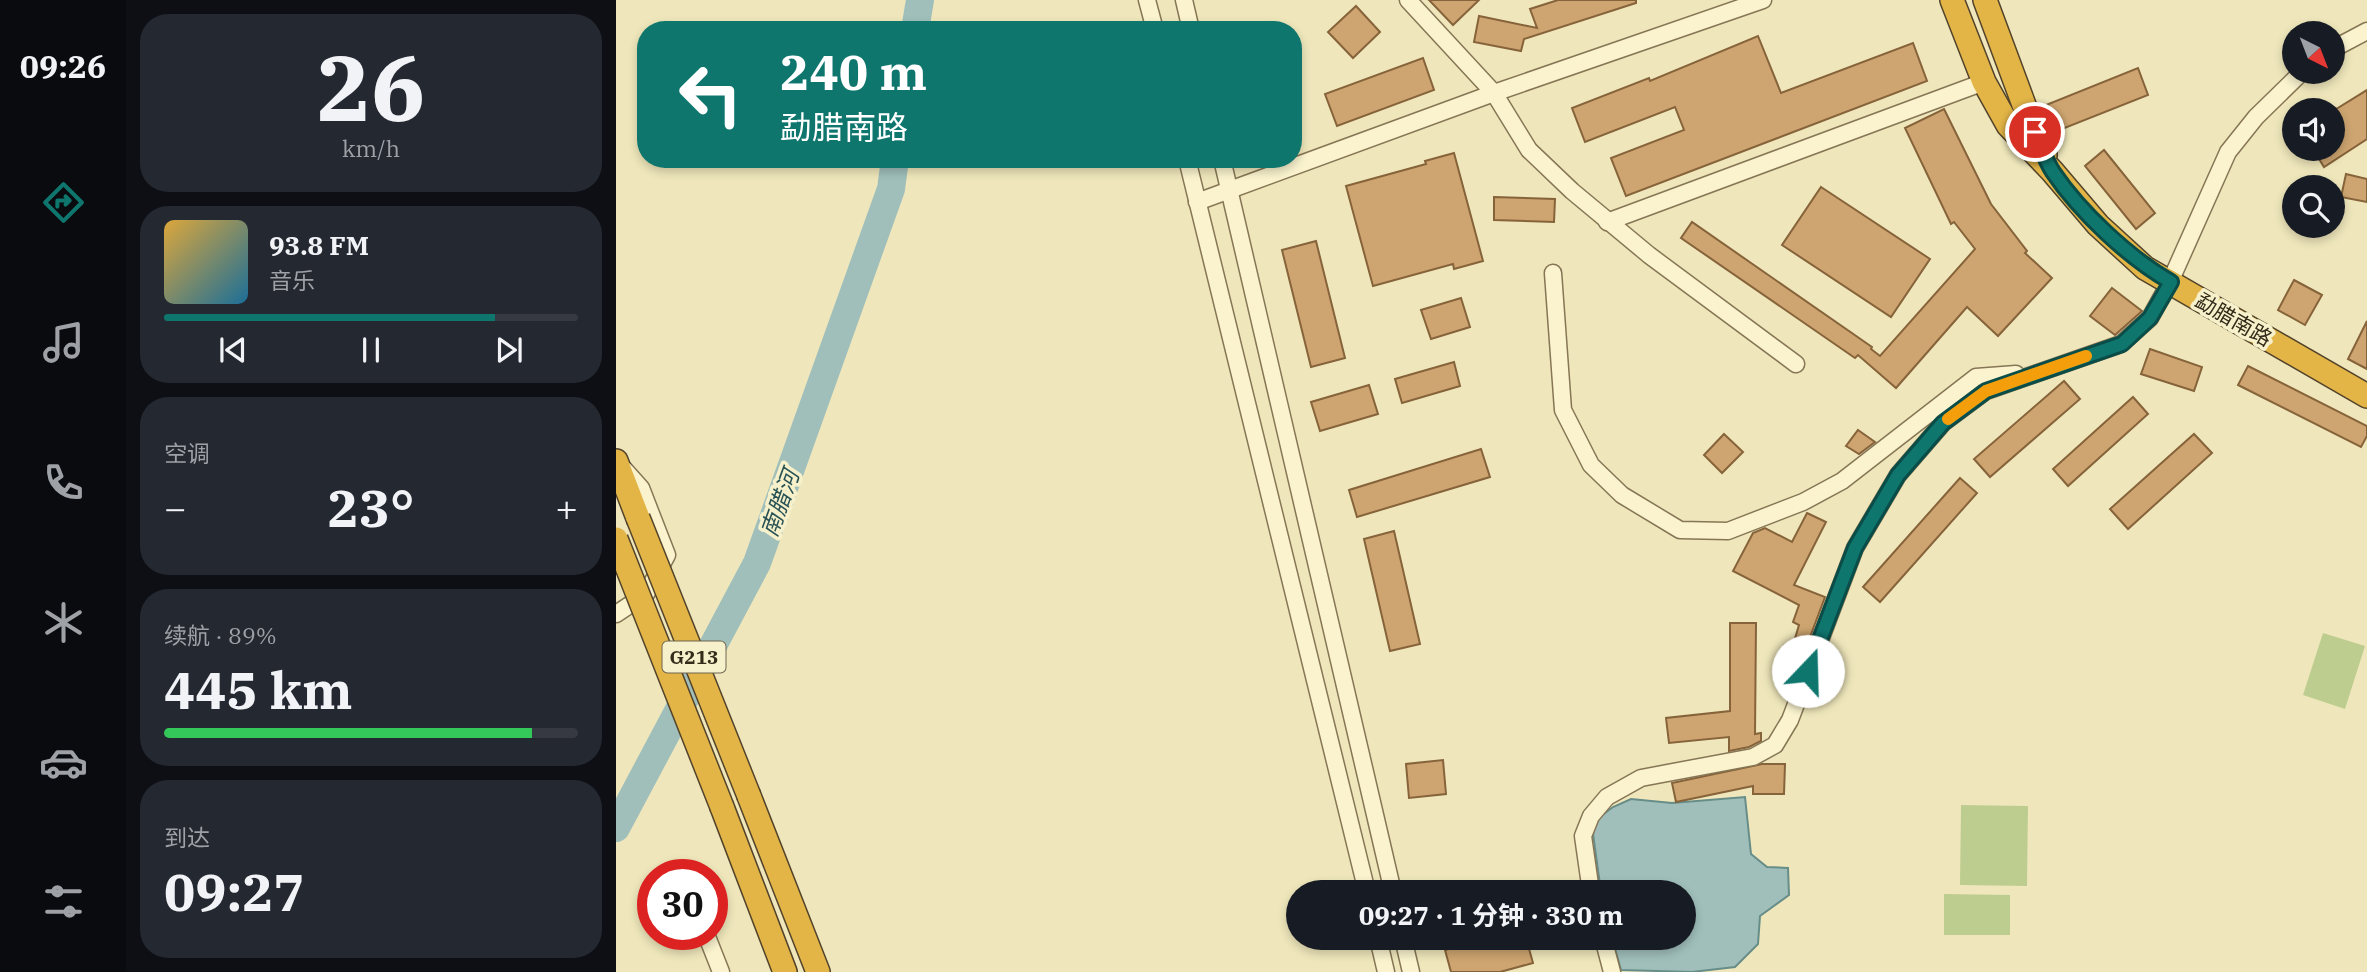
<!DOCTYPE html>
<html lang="zh">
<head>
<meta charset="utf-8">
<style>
	body { margin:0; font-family:"IBM Plex Serif","Noto Sans SC",serif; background:#242831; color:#f1f3f6; height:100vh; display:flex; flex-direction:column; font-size:26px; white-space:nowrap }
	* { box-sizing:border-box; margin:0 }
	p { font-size:23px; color:#9ea1a6 }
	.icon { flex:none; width:38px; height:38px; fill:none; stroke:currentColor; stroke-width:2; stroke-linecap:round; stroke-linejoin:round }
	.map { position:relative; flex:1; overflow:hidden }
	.side { display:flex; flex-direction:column; gap:14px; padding:14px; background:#0d0f14; width:490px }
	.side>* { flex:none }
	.guide { position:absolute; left:21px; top:21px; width:665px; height:147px; border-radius:28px; box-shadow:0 4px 10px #0003; background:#0f766e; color:#fff; overflow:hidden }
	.needle { width:46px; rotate:138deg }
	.controls { position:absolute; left:1666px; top:21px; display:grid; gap:14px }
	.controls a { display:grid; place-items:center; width:63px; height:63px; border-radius:50%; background:#171b24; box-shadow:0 4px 10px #0003; font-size:35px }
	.speed { position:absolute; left:21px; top:859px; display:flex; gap:14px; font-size:35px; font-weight:700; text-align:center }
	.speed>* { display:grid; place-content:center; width:91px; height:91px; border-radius:50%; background:#171b24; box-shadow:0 4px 10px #0003; line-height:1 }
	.speed .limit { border:10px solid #d22; background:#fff; color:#111 }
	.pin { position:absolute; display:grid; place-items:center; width:60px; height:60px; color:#fff; margin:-30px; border:4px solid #fff; border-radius:50%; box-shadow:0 2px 7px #0007 }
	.me { position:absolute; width:77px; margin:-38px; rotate:21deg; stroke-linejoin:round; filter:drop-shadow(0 0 5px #0008) }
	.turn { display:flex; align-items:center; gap:24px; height:147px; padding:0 28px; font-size:32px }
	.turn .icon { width:91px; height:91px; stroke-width:2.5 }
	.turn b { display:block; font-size:49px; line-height:60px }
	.big { font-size:52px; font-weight:700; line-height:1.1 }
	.side .widget { flex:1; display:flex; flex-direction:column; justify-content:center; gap:10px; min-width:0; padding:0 24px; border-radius:28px; background:#242831 }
	.side .dial { align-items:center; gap:0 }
	.dial b { font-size:91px; line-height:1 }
	.song { display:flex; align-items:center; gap:21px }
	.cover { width:84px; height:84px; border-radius:10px; background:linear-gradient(135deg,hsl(40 70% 55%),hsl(200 70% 35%)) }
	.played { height:7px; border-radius:4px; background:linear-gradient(90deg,#0f766e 80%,#363941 80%) }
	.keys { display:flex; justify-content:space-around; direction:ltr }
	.heat { display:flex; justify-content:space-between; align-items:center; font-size:38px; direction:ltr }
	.charge { height:10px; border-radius:5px; background:linear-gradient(90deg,#34c759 89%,#363941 0) }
	.trip { position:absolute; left:670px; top:880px; width:410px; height:70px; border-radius:35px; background:#171b24; box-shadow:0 4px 10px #0003; font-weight:700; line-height:70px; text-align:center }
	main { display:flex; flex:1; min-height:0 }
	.tab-bar { display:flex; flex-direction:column; width:126px; justify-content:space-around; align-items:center; background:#090b0e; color:#9ea1a6 }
	.tab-bar .icon { width:49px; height:49px }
	.tab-bar .active { color:#0f766e }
	.tab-bar b { font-size:32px; color:#f1f3f6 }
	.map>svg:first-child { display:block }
	.green { fill:#bdcd90 }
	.water { fill:#a0bfbb; stroke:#678d89; stroke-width:2 }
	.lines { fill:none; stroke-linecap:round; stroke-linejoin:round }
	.river { stroke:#a0bfbb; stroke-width:28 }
	.building { fill:#cea570; stroke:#86633a; stroke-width:2 }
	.minor-casing { stroke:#867655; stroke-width:19 }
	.highway-casing { stroke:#53432a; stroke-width:26 }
	.minor { stroke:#faf3ce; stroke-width:16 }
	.highway { stroke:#e3b547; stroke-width:23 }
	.highway-bridge-casing { stroke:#53432a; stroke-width:26; stroke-linecap:butt }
	.highway-bridge { stroke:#e3b547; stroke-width:23 }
	.route-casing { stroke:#0a4d48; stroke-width:18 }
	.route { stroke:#0f766e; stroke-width:12 }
	.slow { stroke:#f59e0b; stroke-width:12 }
	.labels { text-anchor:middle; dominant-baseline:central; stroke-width:7; stroke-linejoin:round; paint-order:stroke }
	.shield { fill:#f6f0cb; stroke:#6f664f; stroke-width:2 }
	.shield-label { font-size:19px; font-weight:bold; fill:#352b1a }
	.street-label { font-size:21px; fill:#352b1a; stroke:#f6f0cb }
	.water-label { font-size:23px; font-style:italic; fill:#295255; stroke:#f6f0cb }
</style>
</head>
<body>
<main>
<nav class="tab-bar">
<b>09:26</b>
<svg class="icon active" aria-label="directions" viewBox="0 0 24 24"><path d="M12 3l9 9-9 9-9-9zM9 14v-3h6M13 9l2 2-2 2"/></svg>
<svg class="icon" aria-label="music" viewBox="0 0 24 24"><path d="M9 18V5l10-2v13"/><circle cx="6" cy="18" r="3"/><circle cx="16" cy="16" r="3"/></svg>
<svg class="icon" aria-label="phone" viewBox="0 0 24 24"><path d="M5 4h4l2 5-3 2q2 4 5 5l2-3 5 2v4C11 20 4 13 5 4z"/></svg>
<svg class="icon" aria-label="climate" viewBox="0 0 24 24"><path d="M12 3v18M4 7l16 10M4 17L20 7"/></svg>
<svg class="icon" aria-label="car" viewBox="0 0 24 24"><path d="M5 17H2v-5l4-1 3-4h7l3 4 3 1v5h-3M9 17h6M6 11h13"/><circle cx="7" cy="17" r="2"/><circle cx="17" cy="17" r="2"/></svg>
<svg class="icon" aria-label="filters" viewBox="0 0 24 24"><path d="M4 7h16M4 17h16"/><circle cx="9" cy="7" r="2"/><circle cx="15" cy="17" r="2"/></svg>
</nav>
<section class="side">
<div class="widget dial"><b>26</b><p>km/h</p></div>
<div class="widget">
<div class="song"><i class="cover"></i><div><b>93.8 FM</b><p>音乐</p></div></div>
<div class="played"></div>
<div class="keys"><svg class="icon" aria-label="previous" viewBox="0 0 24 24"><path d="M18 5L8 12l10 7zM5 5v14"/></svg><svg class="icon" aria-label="pause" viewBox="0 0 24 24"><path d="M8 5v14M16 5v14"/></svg><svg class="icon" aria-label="next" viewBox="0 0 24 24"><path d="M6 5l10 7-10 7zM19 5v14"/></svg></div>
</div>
<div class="widget"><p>空调</p>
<div class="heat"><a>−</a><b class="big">23°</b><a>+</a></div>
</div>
<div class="widget"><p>续航 · 89%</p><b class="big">445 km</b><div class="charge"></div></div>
<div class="widget"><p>到达</p><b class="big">09:27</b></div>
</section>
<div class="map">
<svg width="1751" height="972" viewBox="0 0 1751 972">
	<rect width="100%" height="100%" fill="#efe7bb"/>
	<g class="green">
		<polygon points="1707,633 1749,646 1729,709 1687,695"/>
		<polygon points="1345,805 1412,806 1411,886 1344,885"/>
		<polygon points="1328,894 1394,895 1394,935 1328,935"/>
	</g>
	<polygon class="water" points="1129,797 1135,854 1151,867 1172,868 1173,895 1144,916 1142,944 1119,967 1076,972 1005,970 996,938 1068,938 1068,892 985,892 977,834 981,819 997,807 1015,799 1056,803"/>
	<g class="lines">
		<g class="river">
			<polyline points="299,30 304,0"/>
			<polyline points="0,828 141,563 275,189 279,159"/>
		</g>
	</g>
	<g class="building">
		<polygon points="813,0 863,0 837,25"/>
		<polygon points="942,0 1020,0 1020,3 908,39 905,51 858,42 863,16 921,28 914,9"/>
		<polygon points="740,6 764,32 737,58 712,32"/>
		<polygon points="1142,36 1165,93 1297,43 1311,81 1010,196 995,158 1068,130 1059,107 969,142 956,108 1033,78 1034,81"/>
		<polygon points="807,58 818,90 721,126 709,94"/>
		<polygon points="1522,68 1532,95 1441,131 1430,105"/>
		<polygon points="1751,90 1751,139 1708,167 1697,149 1717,149 1717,111"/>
		<polygon points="1328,109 1375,204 1411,251 1409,253 1436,278 1382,336 1351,307 1280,388 1242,355 1239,358 1065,238 1076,222 1256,347 1255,349 1264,356 1359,249 1338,222 1335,224 1289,128"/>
		<polygon points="1488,150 1539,213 1520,229 1469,166"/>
		<polygon points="838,153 867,261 838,269 837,264 757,286 730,186 810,164 809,161"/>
		<polygon points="1730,174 1751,179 1751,202 1725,197"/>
		<polygon points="1205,187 1314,259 1275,317 1166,245"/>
		<polygon points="878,197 939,199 938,222 878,220"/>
		<polygon points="700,241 729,358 695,367 666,250"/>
		<polygon points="1678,280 1706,295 1689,325 1662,310"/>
		<polygon points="1496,288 1526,311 1499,335 1474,316"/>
		<polygon points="845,298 854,327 815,339 805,310"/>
		<polygon points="1751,321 1751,369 1732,359"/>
		<polygon points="1534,349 1586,367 1578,391 1525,374"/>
		<polygon points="838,362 844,386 786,403 779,379"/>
		<polygon points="1632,366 1751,426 1751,436 1745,447 1622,385"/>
		<polygon points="1448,381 1464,399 1374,477 1358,459"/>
		<polygon points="753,385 762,414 704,431 695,402"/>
		<polygon points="1517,397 1532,414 1452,486 1437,469"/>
		<polygon points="1242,430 1259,442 1243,454 1230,446"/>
		<polygon points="1108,434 1127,452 1106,473 1088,455"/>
		<polygon points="1578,434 1596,453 1512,529 1494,509"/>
		<polygon points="865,449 874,477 741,517 733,490"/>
		<polygon points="1344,478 1361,493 1264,602 1247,587"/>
		<polygon points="1191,513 1210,522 1178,585 1209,597 1182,669 1171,665 1183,625 1177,622 1183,605 1117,571 1137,533 1149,528 1176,542"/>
		<polygon points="778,531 804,644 774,651 748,539"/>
		<polygon points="1114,623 1140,623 1139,734 1145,733 1145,741 1133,747 1113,751 1113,737 1053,743 1050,718 1114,711"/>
		<polygon points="827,760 830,794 793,798 790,764"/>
		<polygon points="1146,764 1169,764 1168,794 1137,794 1137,786 1060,802 1056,783"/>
		<polygon points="872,938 910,938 917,963 884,972 835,972 829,950"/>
	</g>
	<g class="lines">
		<g class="minor-casing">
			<g id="minor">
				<polyline points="531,0 539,30"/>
				<polyline points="568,0 575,30"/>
				<polyline points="792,0 878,93 913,150 956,191 1033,255 1180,364"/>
				<polyline points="1717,49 1751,31"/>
				<polyline points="571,159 751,892"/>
				<polyline points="606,159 777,892"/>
				<polyline points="581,202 878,93 1147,0"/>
				<polyline points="991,222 1368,82"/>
				<polyline points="937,273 947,410 975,465 1006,495 1064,530 1112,531 1187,502 1226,481 1360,377 1400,374"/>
				<polyline points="0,614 30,594 51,555 25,488 8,469"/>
				<polyline points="975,892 967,836 975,816 991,797 1025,778 1137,757 1159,745 1174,720 1239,548 1282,475 1327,423 1370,391 1505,344 1534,318 1554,282 1612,152 1640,117 1686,72"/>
				<polyline points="90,934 105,972"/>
				<polyline points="762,938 770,972"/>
				<polyline points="787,938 795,972"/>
				<polyline points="987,938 996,972"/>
			</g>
		</g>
		<g class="highway-casing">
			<g id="highway">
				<polyline points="1336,0 1368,82 1392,125 1436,171 1482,225 1529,268 1751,396"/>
				<polyline points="1369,0 1411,113 1429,155"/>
				<polyline points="0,461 22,518"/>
				<polyline points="133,796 202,972"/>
				<polyline points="106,807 169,972"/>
			</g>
		</g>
		<use href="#minor" class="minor"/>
		<use href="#highway" class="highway"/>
		<g class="highway-bridge-casing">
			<g id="highway-bridge">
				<polyline points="22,518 133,796"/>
				<polyline points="0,539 106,807"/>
			</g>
		</g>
		<use href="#highway-bridge" class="highway-bridge"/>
	</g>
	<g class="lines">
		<g class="route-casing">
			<path id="route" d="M1192,671L1239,548L1282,475L1327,423L1370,391L1506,344L1534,318L1555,282C1513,258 1464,212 1437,172C1429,160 1425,145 1419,132"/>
		</g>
		<use href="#route" class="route"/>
		<polyline class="slow" points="1332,419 1370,391 1470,356"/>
	</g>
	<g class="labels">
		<rect class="shield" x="46.5" y="641.5" width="63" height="31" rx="5"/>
		<g class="shield-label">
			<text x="78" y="657">G213</text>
		</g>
		<g class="street-label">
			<text transform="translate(1618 319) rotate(30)">勐腊南路</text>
		</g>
		<g class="water-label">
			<text transform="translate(163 503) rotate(-70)">南腊河</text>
		</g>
	</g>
</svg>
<div class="controls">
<a><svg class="needle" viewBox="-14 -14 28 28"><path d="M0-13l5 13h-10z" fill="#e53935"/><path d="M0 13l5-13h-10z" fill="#9ea1a6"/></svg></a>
<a><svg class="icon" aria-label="sound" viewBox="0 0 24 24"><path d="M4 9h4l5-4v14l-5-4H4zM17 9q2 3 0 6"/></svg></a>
<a><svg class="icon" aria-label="search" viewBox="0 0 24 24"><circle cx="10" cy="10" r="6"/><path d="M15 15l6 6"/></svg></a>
</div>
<div class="speed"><div class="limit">30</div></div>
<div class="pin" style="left:1419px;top:132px;background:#d93025"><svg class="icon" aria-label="arrive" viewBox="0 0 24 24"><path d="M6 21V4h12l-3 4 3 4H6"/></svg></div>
<svg class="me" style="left:1192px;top:671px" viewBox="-20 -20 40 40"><circle r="19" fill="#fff"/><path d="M0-13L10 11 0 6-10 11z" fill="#0f766e"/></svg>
<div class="trip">09:27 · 1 分钟 · 330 m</div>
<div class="guide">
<div class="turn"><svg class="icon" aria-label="left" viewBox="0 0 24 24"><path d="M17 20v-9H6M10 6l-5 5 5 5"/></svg><div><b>240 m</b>勐腊南路</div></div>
</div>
</div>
</main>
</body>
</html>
